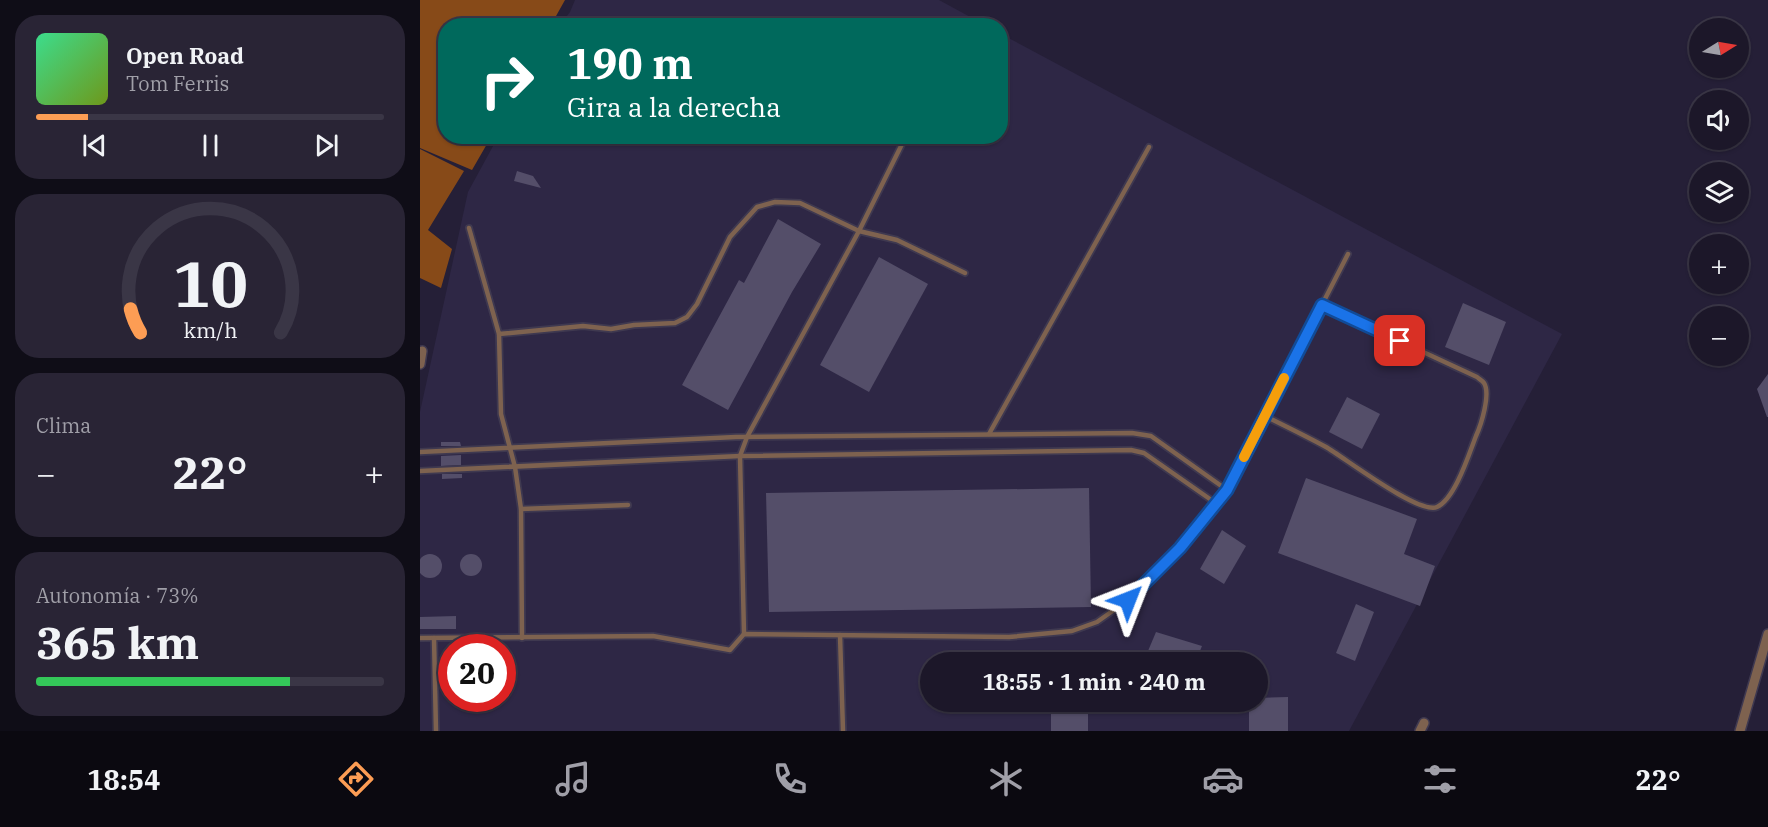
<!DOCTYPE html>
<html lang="es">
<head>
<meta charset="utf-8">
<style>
	body { margin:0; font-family:"IBM Plex Serif",serif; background:#292435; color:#f1f3f6; height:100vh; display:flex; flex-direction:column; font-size:22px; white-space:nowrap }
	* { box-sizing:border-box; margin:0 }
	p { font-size:20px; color:#a09fa8 }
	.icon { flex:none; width:33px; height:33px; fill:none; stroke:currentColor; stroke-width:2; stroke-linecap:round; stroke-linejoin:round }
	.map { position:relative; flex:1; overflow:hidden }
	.sheet { display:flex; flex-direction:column; gap:15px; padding:15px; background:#0f0d17; width:420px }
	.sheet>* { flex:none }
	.guide { position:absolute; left:18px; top:18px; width:570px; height:126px; border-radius:24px; box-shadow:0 2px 4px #0004,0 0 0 2px #3a3646; background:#00695c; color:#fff; overflow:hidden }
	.needle { width:39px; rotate:79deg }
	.tools { position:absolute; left:1269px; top:18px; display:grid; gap:12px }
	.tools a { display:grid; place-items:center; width:60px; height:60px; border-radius:50%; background:#1c1729; box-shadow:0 2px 4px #0004,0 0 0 2px #3a3646; font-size:30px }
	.speed { position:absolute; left:18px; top:634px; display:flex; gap:12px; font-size:30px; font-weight:700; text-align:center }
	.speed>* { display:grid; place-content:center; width:78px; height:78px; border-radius:50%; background:#1c1729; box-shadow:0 2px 4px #0004,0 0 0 2px #3a3646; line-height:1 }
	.speed .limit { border:9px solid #d22; background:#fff; color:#111 }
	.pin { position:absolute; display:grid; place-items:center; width:51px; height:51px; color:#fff; margin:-26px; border-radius:12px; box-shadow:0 3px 9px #0006 }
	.me { position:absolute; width:66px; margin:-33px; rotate:45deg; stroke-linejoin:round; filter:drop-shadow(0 0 4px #0008) }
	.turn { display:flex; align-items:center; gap:21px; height:126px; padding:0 30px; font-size:27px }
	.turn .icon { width:78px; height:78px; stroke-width:2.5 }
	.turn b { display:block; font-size:42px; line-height:51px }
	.big { font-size:45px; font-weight:700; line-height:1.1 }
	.sheet .tile { flex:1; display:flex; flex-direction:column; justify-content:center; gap:9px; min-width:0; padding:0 21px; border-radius:24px; background:#292435 }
	.sheet .dial { align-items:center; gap:0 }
	.dial svg { height:156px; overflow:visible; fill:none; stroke:#3a3646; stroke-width:7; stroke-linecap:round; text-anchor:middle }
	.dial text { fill:#f1f3f6; stroke:none }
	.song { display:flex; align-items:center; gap:18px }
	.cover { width:72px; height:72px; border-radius:9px; background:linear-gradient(135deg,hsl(150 70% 55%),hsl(80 70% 35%)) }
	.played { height:6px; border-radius:3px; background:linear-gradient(90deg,#fd9d54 15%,#3a3646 15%) }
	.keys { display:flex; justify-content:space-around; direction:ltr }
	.heat { display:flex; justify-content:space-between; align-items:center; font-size:33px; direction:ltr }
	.charge { height:9px; border-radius:4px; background:linear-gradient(90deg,#34c759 73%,#3a3646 0) }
	.trip { position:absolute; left:500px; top:652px; width:348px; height:60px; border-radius:30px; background:#1c1729; box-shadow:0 2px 4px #0004,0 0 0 2px #3a3646; font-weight:700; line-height:60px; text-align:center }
	.tab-bar { display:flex; height:96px; justify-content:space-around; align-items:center; background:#0b0910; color:#a09fa8 }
	.tab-bar .icon { width:42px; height:42px }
	.tab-bar .current { color:#fd9d54 }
	.tab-bar b { font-size:27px; color:#f1f3f6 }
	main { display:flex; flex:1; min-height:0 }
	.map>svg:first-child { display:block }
	.built { fill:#2e2745; fill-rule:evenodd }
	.forest { fill:#874a18 }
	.building { fill:#544e69 }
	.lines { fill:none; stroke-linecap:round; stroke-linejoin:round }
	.service-casing { stroke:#3f3950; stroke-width:8 }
	.minor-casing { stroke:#3f3950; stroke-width:12 }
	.service { stroke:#7e624f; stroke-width:4.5 }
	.minor { stroke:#7e624f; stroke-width:9 }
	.route-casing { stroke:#114b97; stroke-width:15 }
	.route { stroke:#1a73e8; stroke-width:10 }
	.slow { stroke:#f59e0b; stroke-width:10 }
</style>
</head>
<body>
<main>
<section class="sheet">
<div class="tile">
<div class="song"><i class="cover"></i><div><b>Open Road</b><p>Tom Ferris</p></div></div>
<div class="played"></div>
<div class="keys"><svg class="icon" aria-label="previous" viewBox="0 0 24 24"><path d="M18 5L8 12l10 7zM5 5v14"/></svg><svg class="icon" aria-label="pause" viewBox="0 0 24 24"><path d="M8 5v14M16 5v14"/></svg><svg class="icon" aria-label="next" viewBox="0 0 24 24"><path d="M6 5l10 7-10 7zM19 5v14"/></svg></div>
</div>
<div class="tile dial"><svg viewBox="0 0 100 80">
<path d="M14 69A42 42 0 1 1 86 69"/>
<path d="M14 69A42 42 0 0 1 9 57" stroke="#fd9d54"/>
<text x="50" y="56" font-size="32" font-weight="700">10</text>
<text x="50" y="72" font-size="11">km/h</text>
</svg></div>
<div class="tile"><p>Clima</p>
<div class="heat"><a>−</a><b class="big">22°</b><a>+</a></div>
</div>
<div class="tile"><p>Autonomía · 73%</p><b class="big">365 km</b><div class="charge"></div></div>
</section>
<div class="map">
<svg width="1348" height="731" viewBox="0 0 1348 731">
	<rect width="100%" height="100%" fill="#251f37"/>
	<g class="built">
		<polygon points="155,0 519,0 565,25 140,25 150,12"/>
		<path d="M581,34L1142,334L929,731H0V412L48,192L78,137L580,136ZM32,648H82V699H32ZM510,663H837V702H510Z"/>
	</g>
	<g class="forest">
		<polygon points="0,0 145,0 131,25 26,26 26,136 71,137 52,170 0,148"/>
		<polygon points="0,149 44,171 8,230 32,249 21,288 0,278"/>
	</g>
	<g class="building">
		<polygon points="97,171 113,176 121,188 94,181"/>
		<polygon points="358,219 401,244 372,292 308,410 262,385 319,280 324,283"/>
		<polygon points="459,257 508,284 449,392 400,365"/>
		<polygon points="1043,303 1086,322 1069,365 1025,347"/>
		<polygon points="1348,374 1348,417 1347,417 1337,389"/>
		<polygon points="927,397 960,414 942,449 909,432"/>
		<polygon points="21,442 40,442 41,446 21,446"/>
		<polygon points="41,455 41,465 21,466 21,456"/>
		<polygon points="22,474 42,474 42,478 22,479"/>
		<polygon points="886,478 997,519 984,554 1015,566 1000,606 858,553"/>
		<polygon points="669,488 671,607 349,612 346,493"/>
		<polygon points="802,530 826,546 804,584 780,569"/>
		<circle cx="51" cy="565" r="11"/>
		<circle cx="10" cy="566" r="12"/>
		<polygon points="936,604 954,612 935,661 916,653"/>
		<polygon points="36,616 36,629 0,629 0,617"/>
		<polygon points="736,632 782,646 775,663 765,663 728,651"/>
		<polygon points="868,697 868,731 829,731 829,702 837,702 837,698"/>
		<rect x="631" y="702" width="37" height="29"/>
	</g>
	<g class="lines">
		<g class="service-casing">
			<g id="service">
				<polyline points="49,228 79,334 163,326 191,329 214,325 255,323 267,317 277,304 310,237 337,207 355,202 380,203 439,231 477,240 545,273"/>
				<polyline points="79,334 81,414 95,467 101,509 102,638"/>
				<path d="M845,416C865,426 886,436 906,447C925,458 999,515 1017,507C1035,499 1049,454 1056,436C1061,425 1071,394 1064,383C1062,380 1059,379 1057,377L902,305"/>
				<polyline points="569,434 729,147"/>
				<polyline points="0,452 316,437 712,433 731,436 807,490"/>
				<polyline points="0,471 320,456 711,450 724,453 797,504"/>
				<polyline points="101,509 208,505"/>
				<polyline points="324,634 320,456 327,437 439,231 486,136"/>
				<polyline points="420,635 423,731"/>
				<polyline points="0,638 233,636 310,650 324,634 589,637 652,631 677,622 708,600 760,548 807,490 928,254"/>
				<polyline points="14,638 16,731"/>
			</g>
		</g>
		<g class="minor-casing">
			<g id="minor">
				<polyline points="0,364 2,351"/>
				<polyline points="1000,731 1004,723"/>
				<polyline points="1320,731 1348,634"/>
			</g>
		</g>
		<use href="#service" class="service"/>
		<use href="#minor" class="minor"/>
	</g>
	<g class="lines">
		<g class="route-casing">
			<polyline id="route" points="708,600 760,548 807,490 902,305 980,341"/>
		</g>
		<use href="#route" class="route"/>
		<polyline class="slow" points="824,457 864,378"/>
	</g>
</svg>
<div class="tools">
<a><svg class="needle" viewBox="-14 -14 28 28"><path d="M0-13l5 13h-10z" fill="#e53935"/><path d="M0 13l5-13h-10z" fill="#a09fa8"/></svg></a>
<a><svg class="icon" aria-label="sound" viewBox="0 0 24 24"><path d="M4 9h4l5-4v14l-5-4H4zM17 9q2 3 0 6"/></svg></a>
<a><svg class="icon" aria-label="layers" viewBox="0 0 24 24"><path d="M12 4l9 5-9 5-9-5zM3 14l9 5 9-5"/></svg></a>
<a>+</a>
<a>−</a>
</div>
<div class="speed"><div class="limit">20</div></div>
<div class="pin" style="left:980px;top:341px;background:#d93025"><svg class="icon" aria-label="arrive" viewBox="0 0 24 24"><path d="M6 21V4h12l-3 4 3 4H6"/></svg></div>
<svg class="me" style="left:708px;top:600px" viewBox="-20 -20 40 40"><path d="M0-17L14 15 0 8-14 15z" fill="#1a73e8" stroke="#fff" stroke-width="4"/></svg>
<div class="trip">18:55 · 1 min · 240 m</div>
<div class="guide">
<div class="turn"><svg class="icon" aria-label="right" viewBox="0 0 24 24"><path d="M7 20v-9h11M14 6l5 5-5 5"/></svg><div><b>190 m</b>Gira a la derecha</div></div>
</div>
</div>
</main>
<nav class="tab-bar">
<b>18:54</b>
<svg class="icon current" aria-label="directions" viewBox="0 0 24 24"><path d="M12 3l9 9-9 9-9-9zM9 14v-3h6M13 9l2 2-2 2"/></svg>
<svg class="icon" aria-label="music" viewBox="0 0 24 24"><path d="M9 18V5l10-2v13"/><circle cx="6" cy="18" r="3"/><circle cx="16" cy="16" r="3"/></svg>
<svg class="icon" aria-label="phone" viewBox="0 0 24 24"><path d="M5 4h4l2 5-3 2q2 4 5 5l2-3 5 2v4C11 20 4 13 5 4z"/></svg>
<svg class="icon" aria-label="climate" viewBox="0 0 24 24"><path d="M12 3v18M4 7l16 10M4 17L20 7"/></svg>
<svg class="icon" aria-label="car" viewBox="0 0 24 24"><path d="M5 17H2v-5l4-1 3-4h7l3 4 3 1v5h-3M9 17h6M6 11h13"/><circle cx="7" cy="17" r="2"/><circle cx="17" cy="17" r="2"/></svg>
<svg class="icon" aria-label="filters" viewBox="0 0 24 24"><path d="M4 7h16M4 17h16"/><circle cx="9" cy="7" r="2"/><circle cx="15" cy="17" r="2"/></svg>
<b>22°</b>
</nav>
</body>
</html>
